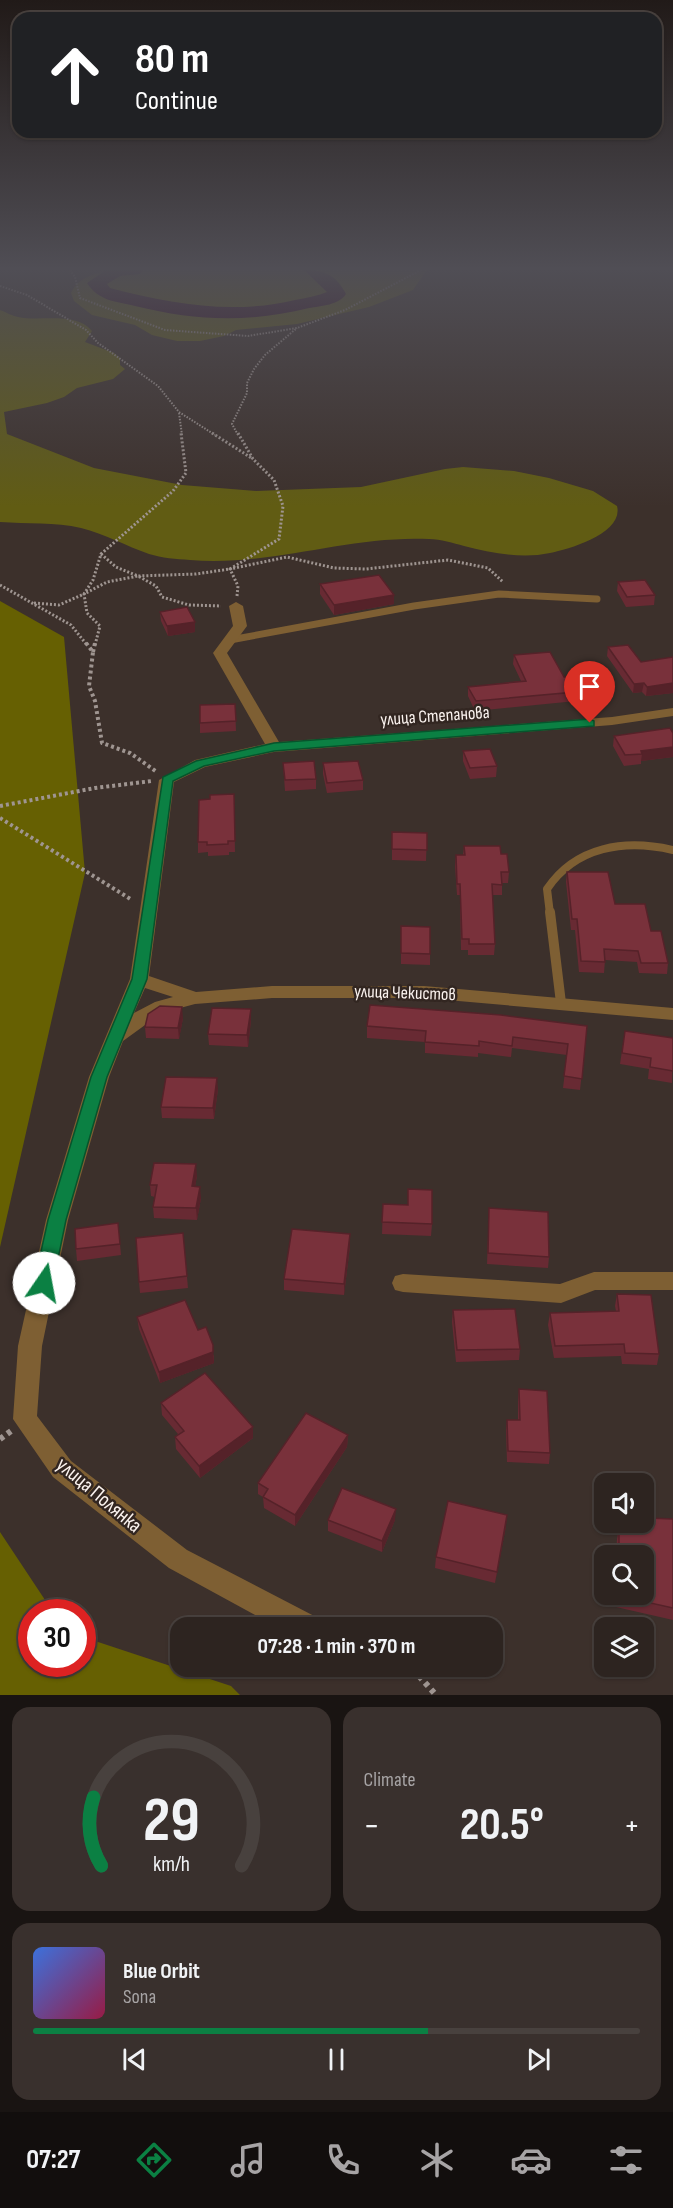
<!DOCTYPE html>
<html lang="en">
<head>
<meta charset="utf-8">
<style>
	body { margin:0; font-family:"Sofia Sans Condensed",sans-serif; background:#39302d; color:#f1f3f6; height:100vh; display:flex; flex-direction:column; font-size:22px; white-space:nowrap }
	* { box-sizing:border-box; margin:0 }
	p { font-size:20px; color:#a7a4a5 }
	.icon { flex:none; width:33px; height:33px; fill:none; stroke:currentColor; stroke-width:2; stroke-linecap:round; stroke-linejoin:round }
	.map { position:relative; height:1695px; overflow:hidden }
	.panel { display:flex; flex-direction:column; gap:12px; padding:12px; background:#191412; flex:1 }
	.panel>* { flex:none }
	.top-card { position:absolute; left:12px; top:12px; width:650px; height:126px; border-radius:18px; box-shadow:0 2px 4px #0004,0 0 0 2px #48413e; background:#202124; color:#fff; overflow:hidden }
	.fabs { position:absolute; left:594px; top:1473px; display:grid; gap:12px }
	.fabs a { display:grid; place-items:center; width:60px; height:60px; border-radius:12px; background:#2d2420; box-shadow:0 2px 4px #0004,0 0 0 2px #48413e; font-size:30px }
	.speed { position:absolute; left:18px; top:1599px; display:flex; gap:12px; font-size:30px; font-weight:700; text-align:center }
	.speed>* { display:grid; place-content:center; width:78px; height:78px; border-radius:50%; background:#2d2420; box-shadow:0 2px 4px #0004,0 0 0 2px #48413e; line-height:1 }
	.speed .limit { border:9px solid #d22; background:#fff; color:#111 }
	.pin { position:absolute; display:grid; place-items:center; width:51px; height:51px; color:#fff; margin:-62px -26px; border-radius:50% 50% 50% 0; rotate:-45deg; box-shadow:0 0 6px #0007 }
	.pin .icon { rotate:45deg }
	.me { position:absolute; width:66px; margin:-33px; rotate:12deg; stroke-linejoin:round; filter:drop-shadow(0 0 4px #0008) }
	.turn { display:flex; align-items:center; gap:21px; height:126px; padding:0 24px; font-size:27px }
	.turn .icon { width:78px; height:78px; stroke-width:2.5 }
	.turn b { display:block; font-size:42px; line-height:51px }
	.big { font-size:45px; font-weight:700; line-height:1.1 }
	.panel .card { flex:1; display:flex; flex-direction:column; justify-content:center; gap:9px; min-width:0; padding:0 21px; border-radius:18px; background:#39302d }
	.panel .dial { align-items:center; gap:0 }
	.dial svg { height:156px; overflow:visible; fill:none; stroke:#48413e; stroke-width:7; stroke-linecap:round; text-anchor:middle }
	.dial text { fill:#f1f3f6; stroke:none }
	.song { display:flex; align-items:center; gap:18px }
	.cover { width:72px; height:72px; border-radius:9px; background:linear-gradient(135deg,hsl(220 70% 55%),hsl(340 70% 35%)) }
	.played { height:6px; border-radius:3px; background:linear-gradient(90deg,#0b8043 65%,#48413e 65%) }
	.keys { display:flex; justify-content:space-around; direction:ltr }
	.heat { display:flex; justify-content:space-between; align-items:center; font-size:33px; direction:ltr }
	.panel .tiles { flex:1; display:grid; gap:12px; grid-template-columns:1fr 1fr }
	.card:last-child { grid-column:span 2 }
	.trip { position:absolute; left:170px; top:1617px; width:333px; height:60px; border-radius:18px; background:#2d2420; box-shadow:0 2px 4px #0004,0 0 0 2px #48413e; font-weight:700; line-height:60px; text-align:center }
	.dock { display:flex; height:96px; justify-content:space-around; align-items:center; background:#120e0d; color:#a7a4a5 }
	.dock .icon { width:42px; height:42px }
	.dock .on { color:#0b8043 }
	.dock b { font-size:27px; color:#f1f3f6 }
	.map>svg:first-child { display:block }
	.green { fill:#615c13 }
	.forest { fill:#666002 }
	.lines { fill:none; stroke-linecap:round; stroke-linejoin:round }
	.river { fill:#2e0221; fill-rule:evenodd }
	.path-far3 { stroke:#9f9591; stroke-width:2; stroke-dasharray:1.5 1.5; stroke-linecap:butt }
	.path-far2 { stroke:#9f9591; stroke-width:3; stroke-dasharray:2 2; stroke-linecap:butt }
	.path-far1 { stroke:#9f9591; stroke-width:4; stroke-dasharray:3 3; stroke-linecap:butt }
	.path { stroke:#9f9591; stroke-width:6; stroke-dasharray:4.5 4.5; stroke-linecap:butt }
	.service-far2 { stroke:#7e5f33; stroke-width:7 }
	.service-far1 { stroke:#7e5f33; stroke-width:8 }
	.service { stroke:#7e5f33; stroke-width:10 }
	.minor { fill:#7e5f33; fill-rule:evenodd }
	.wall { fill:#682a33 }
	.shaded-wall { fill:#552229 }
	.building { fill:#79313b; stroke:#552229; stroke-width:1.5 }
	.route { fill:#0b8043; stroke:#07532c; stroke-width:1.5 }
	.labels { text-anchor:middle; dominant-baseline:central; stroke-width:5; stroke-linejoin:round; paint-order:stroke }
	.street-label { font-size:18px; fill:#fbf3ef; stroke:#322621 }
	.near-street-label { font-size:21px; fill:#fbf3ef; stroke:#322621 }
</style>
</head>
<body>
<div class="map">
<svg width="673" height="1695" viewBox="0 0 673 1695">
	<rect width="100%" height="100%" fill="#3c302b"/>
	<g class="green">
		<path d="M114,270H427L413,290L369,307L297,324L236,330L224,336L200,341H177L152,335L135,325L92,315L74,301L71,293C79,276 97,273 114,270Z"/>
		<path d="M0,310C6,312 12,316 18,317C40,322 76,311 92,331L85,342L114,353L120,358V365L125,369L113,379L77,388L64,397L47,403L4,412L7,434L94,468L182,485L256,491L361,487L445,469L463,467L514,471L549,478L593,491L617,506C624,533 570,549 550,553C522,559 491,553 464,546C453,543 441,539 429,539C349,535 270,567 190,560C176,559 162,558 149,554C126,546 105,534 81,528C55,522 27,524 0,522Z"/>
	</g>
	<g class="forest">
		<polygon points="0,601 64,637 85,873 0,1247"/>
		<polygon points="0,1532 53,1612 32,1612 32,1664 82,1664 83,1637 231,1686 240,1695 0,1695"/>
	</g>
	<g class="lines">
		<path class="river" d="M106,270H143L140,274L120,276L107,284L110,288C172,304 232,315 295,300C306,298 317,296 327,292L304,270C325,270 336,275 346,294C339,305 321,306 309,308C246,323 197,321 135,306C114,301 99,301 87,283Z"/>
		<g class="path-far3">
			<polyline points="70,270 75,277 80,298 165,330 248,336 297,328 345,310 421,270"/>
			<polyline points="0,286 27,295 86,330 98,343 158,386 179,412 215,435"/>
			<polyline points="179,413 182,435"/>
			<polyline points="238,435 232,424 247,393 247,383 254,369 265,355 297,328"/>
		</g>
		<g class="path-far2">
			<polyline points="212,433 253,459"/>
			<polyline points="101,554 116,567 138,576 196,574 230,569 279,539 283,506 274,480 253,459 238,433"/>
			<polyline points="0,585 71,625 87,645"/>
			<polyline points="237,596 238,586 230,569 287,557 334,568 366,569 448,560 488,568 503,582"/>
			<polyline points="34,603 59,605 84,594 93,580 101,554 173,491 186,473 181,433"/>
			<polyline points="95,645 100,626 87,613 84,594 107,582 138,576 156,586 162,597 189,605 221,606"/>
		</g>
		<g class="path-far1">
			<polyline points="86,643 93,652 89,686 95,701 102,743 130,753 157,772"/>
			<polyline points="93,652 95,643"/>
			<polyline points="0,806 95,788 152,781"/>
			<polyline points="0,818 132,900"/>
		</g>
		<g class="path">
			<polyline points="0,1439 11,1431"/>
			<polyline points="394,1666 419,1676 436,1695"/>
		</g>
		<polyline class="service-far2" points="230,640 414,606 499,594 597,599"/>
		<path class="service-far1" d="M550,914L547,889C576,846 625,839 673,850"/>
		<polyline class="service" points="550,912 561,1003"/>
		<g class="minor">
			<path d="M236,602L243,606L247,626L227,653L279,742L612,717L673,708V716L612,725L274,752L205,767L174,782L149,976L196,992L272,986H424L673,1008V1020L424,998H272L195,1004L169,1011L152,1020L123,1041L109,1077L68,1220L42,1346L37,1416L71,1461L187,1550L318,1618L322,1628H279L169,1568L53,1477L13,1419L18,1346L46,1220L89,1077L130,979L159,780L195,760L265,744L213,653L233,626L229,606ZM145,988L173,997L155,1002L134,1013Z"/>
			<polygon points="594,1272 673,1272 673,1290 595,1290 561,1303 403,1292 395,1290 392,1283 395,1276 403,1274 560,1284"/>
		</g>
	</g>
	<g class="wall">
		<polygon points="618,582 655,595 654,605 626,607 617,591"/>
		<polygon points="320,584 394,604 334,615 320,594"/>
		<polygon points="160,612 195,632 168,636 161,621"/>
		<polygon points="608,647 641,662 673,657 673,693 646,696 642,692 633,693 607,656"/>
		<polygon points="514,655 564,677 587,691 586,700 475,711 468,696 468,687 521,681 513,664"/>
		<polygon points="235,704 236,731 200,733 200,723"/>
		<polygon points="673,733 673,757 641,761 641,764 624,766 613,746 614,736"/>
		<polygon points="463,751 497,766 496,777 470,779 463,761"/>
		<polygon points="283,763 316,779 316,789 285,791"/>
		<polygon points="323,763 363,780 363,790 327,793 323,774"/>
		<polygon points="234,794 235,852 229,852 229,855 208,856 208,852 198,853 198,842 210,799"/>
		<polygon points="392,832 427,833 426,861 392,860"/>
		<polygon points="464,846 501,854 509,872 508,883 502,883 502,895 492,895 495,944 494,955 468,955 468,950 461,950 460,895 457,895 455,866 456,855 463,855"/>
		<polygon points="567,872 615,904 651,931 668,963 667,974 639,973 637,962 605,960 604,973 579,972 575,930 571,930 566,882"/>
		<polygon points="401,926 430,954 430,965 401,964"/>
		<polygon points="251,1009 251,1020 248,1047 209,1045 208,1034"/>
		<polygon points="183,1018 179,1039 146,1038 145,1027"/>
		<polygon points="367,1026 587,1026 580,1090 563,1088 567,1055 512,1048 511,1057 478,1053 478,1057 425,1053 425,1042 367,1038"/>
		<polygon points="625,1031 673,1038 672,1083 648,1079 649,1069 620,1064"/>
		<polygon points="218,1089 214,1119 162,1118 161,1107"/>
		<polygon points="197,1176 195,1186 201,1198 197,1220 154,1218 153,1207 155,1197 151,1196 150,1185"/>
		<polygon points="383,1204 408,1205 432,1224 431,1236 382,1234"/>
		<polygon points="489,1208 549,1257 548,1268 487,1264"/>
		<polygon points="118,1223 121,1255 77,1261 76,1249"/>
		<polygon points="183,1233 188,1288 140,1293 139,1282"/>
		<polygon points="350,1234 350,1246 344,1295 284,1290 284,1279"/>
		<polygon points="617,1294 659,1354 657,1365 622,1364 621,1356 554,1358 548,1325 550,1313 616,1311 615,1306"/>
		<polygon points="453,1310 520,1349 519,1360 456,1362 452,1322"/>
		<polygon points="137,1317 198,1330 214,1356 214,1363 160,1383 139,1329"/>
		<polygon points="519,1389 550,1453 549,1464 507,1462 506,1431 507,1420 518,1420 518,1401"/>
		<polygon points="161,1403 253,1438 200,1478 176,1449 175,1437 178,1434 162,1415"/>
		<polygon points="348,1435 347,1447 295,1526 264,1508 263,1497 258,1494 258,1483"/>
		<polygon points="648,1518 673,1519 673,1620 616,1607 616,1594 644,1594 644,1556 616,1556 617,1539 619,1528 645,1530"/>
		<polygon points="328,1520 395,1520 382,1552 328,1531"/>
		<polygon points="506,1526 495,1583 435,1568 436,1557"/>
	</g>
	<g class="shaded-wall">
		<polygon points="394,595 394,604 334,615 334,605"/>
		<polygon points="195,622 195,632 168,636 167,626"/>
		<polygon points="644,683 642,692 633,693 634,684"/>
		<polygon points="673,683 673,693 646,696 647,687"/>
		<polygon points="673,747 673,757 641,761 642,754 641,751"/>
		<polygon points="182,1007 183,1018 179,1039 178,1028"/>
		<polygon points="251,1009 251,1020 248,1047 247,1035"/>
		<polygon points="217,1078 218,1089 214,1119 213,1108"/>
		<polygon points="196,1164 197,1176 193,1198 192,1186"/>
		<polygon points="200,1187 201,1198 197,1220 196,1208"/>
		<polygon points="350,1234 350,1246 344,1295 344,1284"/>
		<polygon points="213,1345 214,1363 160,1383 159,1372"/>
		<polygon points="253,1427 253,1438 200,1478 199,1466"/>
		<polygon points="348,1435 347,1447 295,1526 295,1515"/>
		<polygon points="396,1509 395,1520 382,1552 382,1541"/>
		<polygon points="507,1515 506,1526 495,1583 497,1572"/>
	</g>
	<g class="building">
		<polygon points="379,575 394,595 334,605 320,584"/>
		<polygon points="645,580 655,595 627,597 618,582"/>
		<polygon points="187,607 195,622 167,626 160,612"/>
		<polygon points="628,645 641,662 673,657 673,683 647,687 644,683 634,684 608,647"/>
		<polygon points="550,652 564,677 580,676 587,691 476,701 468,687 526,681 514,655"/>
		<polygon points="235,704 236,721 200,723 200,705"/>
		<polygon points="670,728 673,733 673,747 641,751 642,754 625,755 614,736"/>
		<polygon points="490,749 497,766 470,768 463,751"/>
		<polygon points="314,761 316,779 285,780 283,763"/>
		<polygon points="358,761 363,780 327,783 323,763"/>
		<polygon points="234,794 235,841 228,841 228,844 207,845 207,842 198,842 199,800 210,799 210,795"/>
		<polygon points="392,832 427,833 427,850 392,849"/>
		<polygon points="464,846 500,846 501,854 507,854 509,872 501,872 502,885 492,884 495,944 469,944 469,939 462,939 460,884 457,884 456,855 465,855"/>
		<polygon points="567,872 608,872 615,904 645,904 651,931 661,931 668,963 641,963 638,951 604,949 605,962 581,961 577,919 572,919"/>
		<polygon points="401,926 430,927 430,954 401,953"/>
		<polygon points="370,1005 501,1015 587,1026 582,1079 564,1076 568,1044 513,1037 512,1046 479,1041 479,1046 425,1042 426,1031 367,1026"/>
		<polygon points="160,1006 182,1007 178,1028 145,1027 148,1014"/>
		<polygon points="212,1008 251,1009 247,1035 208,1034"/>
		<polygon points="625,1031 673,1038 673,1071 650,1067 651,1058 622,1053"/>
		<polygon points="166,1077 217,1078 213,1108 161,1107"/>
		<polygon points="154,1163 196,1164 192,1186 200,1187 196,1208 153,1207 157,1185 150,1185"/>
		<polygon points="408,1189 432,1190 432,1224 382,1222 383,1204 408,1205"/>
		<polygon points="489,1208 548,1212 549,1257 488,1253"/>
		<polygon points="118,1223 120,1244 76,1249 75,1229"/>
		<polygon points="292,1229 350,1234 344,1284 284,1279"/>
		<polygon points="183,1233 187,1276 139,1282 136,1238"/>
		<polygon points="617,1294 651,1295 659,1354 625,1353 624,1344 555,1346 550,1313 619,1311"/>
		<polygon points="185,1300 198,1330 206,1327 213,1345 213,1352 159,1372 137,1317"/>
		<polygon points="515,1309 520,1349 457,1350 453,1310"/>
		<polygon points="205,1373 253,1427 199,1466 175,1437 184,1431 161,1403"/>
		<polygon points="519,1389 547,1391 550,1453 508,1451 507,1420 520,1420"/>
		<polygon points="306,1413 348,1435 295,1515 263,1497 268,1489 258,1483"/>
		<polygon points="342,1488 396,1509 382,1541 328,1520"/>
		<polygon points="448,1501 507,1515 497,1572 436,1557"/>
		<polygon points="648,1518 673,1519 673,1608 619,1596 619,1594 644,1594 644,1556 619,1556 619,1528 649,1531"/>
	</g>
	<linearGradient id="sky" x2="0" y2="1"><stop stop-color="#211a18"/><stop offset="0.53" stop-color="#504e55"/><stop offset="1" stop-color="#504e55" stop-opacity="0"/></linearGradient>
	<rect width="673" height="507" fill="url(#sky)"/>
	<polygon class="route" points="590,719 594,721 594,726 274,751 204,766 173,781 147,979 107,1077 66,1220 53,1283 50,1289 44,1291 37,1289 34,1283 48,1220 91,1077 132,979 163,777 196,761 274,743"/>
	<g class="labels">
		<g class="street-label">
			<text transform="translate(435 716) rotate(-4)">улица Степанова</text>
			<text transform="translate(405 993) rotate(2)">улица Чекистов</text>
		</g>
		<g class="near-street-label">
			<text transform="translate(99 1495) rotate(40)">улица Полянка</text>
		</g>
	</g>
</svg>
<div class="fabs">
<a><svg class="icon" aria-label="sound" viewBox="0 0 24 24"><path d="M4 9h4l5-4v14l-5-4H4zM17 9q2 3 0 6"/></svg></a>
<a><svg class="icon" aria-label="search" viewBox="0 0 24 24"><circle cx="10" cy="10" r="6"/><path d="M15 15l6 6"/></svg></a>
<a><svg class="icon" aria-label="layers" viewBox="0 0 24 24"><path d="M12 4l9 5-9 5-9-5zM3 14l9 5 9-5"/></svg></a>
</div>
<div class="speed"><div class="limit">30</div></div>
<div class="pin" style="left:590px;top:723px;background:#d93025"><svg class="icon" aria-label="arrive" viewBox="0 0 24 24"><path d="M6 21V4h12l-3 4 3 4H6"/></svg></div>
<svg class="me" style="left:44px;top:1283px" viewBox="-20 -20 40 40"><circle r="19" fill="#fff"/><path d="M0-13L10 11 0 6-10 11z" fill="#0b8043"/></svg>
<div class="trip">07:28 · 1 min · 370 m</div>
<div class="top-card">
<div class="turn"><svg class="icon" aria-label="ahead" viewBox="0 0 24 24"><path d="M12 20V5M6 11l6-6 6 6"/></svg><div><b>80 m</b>Continue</div></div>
</div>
</div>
<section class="panel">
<div class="tiles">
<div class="card dial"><svg viewBox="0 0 100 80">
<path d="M14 69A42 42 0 1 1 86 69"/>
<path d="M14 69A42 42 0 0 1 10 34" stroke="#0b8043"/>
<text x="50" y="56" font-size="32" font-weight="700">29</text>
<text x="50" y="72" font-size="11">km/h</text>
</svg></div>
<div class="card"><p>Climate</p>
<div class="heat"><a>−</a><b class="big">20.5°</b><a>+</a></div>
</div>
<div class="card">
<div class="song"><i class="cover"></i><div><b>Blue Orbit</b><p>Sona</p></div></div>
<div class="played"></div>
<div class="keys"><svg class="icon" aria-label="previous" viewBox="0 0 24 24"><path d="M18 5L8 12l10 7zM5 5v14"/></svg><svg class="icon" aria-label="pause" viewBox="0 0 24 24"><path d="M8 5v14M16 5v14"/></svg><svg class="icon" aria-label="next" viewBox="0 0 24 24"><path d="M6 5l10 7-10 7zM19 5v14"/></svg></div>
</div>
</div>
</section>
<nav class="dock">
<b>07:27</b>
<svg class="icon on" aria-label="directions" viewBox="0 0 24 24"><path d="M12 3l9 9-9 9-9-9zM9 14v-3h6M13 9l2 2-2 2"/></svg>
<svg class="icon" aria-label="music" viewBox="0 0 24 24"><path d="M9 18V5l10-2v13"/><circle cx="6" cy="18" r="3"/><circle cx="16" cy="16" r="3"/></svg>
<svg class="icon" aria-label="phone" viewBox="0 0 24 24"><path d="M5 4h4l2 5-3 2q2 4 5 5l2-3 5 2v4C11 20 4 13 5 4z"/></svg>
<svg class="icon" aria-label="climate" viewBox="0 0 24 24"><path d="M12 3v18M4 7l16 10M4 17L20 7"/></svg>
<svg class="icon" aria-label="car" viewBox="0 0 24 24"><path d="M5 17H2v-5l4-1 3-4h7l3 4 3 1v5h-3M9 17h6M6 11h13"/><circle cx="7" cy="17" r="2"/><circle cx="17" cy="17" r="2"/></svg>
<svg class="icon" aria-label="filters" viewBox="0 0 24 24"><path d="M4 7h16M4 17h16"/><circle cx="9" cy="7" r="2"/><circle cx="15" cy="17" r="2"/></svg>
</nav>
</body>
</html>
